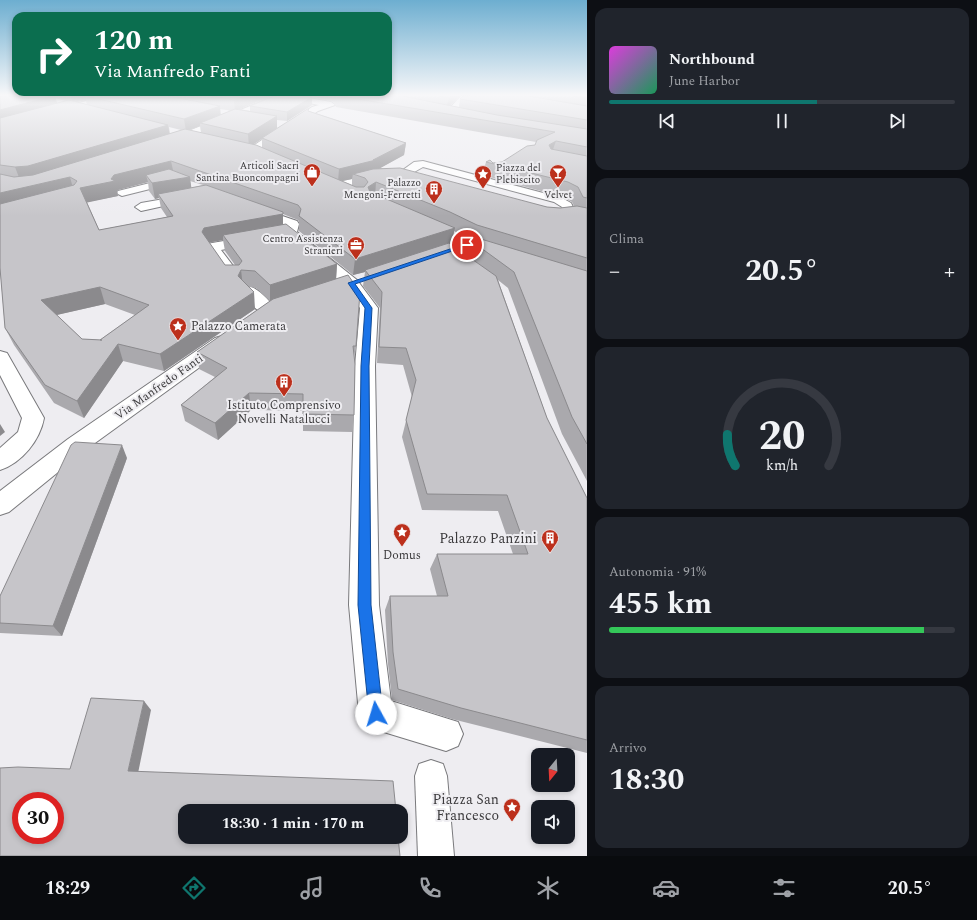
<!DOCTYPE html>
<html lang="it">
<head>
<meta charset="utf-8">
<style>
	body { margin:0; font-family:Spectral,serif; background:#20242c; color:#f1f3f6; height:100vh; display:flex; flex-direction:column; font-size:15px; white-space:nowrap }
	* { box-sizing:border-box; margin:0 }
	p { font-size:13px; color:#9ea1a6 }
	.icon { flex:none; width:22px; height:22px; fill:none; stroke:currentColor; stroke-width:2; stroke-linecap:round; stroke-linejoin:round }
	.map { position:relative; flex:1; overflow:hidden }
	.details { display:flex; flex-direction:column; gap:8px; padding:8px; background:#0d0f14; width:390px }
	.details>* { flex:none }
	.guide { position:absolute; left:12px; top:12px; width:380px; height:84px; border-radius:12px; box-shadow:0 2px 6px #0003; background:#0b6e4f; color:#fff; overflow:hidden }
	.needle { width:26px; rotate:198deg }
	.controls { position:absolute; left:531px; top:748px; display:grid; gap:8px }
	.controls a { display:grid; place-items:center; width:44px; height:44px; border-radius:8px; background:#171b24; box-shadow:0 2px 6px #0003; font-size:20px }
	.speed { position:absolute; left:12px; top:792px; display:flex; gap:8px; font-size:20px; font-weight:700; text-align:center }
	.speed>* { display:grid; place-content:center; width:52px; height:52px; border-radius:50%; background:#171b24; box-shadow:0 2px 6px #0003; line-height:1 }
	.speed .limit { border:6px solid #d22; background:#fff; color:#111 }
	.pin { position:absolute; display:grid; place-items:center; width:34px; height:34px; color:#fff; margin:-17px; border:2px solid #fff; border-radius:50%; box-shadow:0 1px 4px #0007 }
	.me { position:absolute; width:44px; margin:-22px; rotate:354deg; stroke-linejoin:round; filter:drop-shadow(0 0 3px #0008) }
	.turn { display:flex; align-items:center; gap:14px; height:84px; padding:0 16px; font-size:18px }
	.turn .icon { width:52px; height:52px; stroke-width:2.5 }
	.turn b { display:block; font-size:28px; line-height:34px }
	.big { font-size:30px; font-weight:700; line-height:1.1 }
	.details .card { flex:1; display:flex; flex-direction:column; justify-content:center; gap:6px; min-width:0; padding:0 14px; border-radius:12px; background:#20242c }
	.details .dial { align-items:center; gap:0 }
	.dial svg { height:104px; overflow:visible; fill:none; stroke:#363941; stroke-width:7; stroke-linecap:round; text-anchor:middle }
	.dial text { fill:#f1f3f6; stroke:none }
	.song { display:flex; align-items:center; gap:12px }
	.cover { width:48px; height:48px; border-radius:6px; background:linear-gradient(135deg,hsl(300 70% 55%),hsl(150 70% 35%)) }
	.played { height:4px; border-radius:2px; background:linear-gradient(90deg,#0f766e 60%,#363941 60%) }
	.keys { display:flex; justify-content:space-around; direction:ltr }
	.heat { display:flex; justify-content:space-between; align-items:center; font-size:22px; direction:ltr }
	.charge { height:6px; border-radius:3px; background:linear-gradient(90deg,#34c759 91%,#363941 0) }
	.trip { position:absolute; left:178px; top:804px; width:230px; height:40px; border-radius:12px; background:#171b24; box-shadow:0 2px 6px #0003; font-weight:700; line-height:40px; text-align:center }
	.menu { display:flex; height:64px; justify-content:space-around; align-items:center; background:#090b0e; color:#9ea1a6 }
	.menu .icon { width:28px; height:28px }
	.menu .selected { color:#0f766e }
	.menu b { font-size:18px; color:#f1f3f6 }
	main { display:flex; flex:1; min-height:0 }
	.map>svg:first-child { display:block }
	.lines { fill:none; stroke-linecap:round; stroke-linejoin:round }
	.pedestrian-casing { stroke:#79797c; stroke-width:2 }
	.minor-casing { stroke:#79797c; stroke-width:2 }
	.pedestrian { fill:#fff; fill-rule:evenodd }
	.minor { fill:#fff; fill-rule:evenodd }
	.wall { fill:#aaa9ad; fill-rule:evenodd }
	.shaded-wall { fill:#8b8a8d }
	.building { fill:#c6c5c9; stroke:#8b8a8d; fill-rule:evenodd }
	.route { fill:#1a73e8; stroke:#114b97 }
	.labels { text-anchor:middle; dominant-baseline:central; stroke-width:4; stroke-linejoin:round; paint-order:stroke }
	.far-poi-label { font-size:10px; fill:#3b3a3c; stroke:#eeedf1; text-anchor:end }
	.poi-label { font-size:12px; fill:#3b3a3c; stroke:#eeedf1 }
	.street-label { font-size:12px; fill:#3b3a3c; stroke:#eeedf1 }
	.near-poi-label { font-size:14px; fill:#3b3a3c; stroke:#eeedf1; text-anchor:end }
</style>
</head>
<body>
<main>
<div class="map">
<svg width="587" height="856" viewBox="0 0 587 856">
	<rect width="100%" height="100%" fill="#eeedf1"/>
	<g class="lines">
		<g class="pedestrian-casing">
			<g id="pedestrian">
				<polygon points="461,96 469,96 452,116 446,116 446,112"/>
				<polygon points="423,161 562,198 571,203 577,215 575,218 567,218 562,207 554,202 423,167 402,179 394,179 393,177 414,162"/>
				<path d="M379,174L383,175L384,177L383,179L336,190L330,187C337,178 368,176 379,174Z"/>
				<polygon points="174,177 179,180 178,182 122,196 116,193 118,191"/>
				<polygon points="187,195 193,198 191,200 141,211 135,207 141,203"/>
				<polygon points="431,760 443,764 447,776 454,856 418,856 415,776 419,764"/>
			</g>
		</g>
		<g class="minor-casing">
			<g id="minor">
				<polygon points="104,96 117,96 0,131 0,125"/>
				<polygon points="275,96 297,96 331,102 335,105 318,111 251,155 247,154 246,152 247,150 312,107 319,105 284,98 192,138 170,145 165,142 166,140"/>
				<polygon points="256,207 297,221 299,224 297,232 357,280 378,308 375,366 379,605 391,701 458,722 463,734 458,746 446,751 364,726 359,714 349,605 355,366 360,308 345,286 285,236 283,233 285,226 251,214 249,211 251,208"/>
				<polygon points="253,236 258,237 260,240 258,243 221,250 237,271 235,274 223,274 205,247 207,244 212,243"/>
				<polygon points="467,241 472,242 474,245 472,248 428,262 423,260 420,257 423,254"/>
				<path d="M249,286C259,289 270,301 276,310L273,314C259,317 252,304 243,294L241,291L243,288Z"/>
				<polygon points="222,336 229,338 231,342 229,346 84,451 9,512 0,515 0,491 68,439 215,338"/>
				<path d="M0,351L7,353L44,418C40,440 22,463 0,470V448L18,432L22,418L0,375Z"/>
			</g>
		</g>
		<use href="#pedestrian" class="pedestrian"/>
		<use href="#minor" class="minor"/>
	</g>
	<g class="wall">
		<path d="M0,96H271L240,109L250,111V106L274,96H460L450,106L459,107L460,99L463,96H587V481L562,434L508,288L498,280L547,418L587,498V753L452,719L392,700L388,664L385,610L390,596H437L430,569L437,554H513L498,511L422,510L402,437L412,397L403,365L377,363L380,308L363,286L365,272L353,275L299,231V222L298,220L283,214V225L337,264L336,279L356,346L354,357V415L352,432L303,431V411L251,410L218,440L185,421L181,405L215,377L199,369L197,352L270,301L256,288L249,287L255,309L164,371L123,361L84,418L54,403L14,345L5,328L0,268ZM312,97L334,102L336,107L536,142L535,145L502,162L493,163L486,162L482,175L563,197L572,202L574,206L560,208L547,207L380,168L404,155L406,143L309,111L277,128V120L287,121L312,105ZM55,98L65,101L57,103ZM86,100L87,105L77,102ZM220,109L227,110L230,111L220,115ZM200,126L201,133L190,130ZM169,127L181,130L170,134ZM262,139V148L253,145ZM352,179V185L342,181ZM190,181L203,185L191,188ZM148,182L149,191L155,199L159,198L161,208L167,217L99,230L87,202L118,196L117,190H118ZM454,231L466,237L463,252L451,244ZM223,240L225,251L235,265H225L209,243ZM105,304L135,315L100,340L82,339L56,315Z"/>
		<polygon points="127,458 62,636 0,633 0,596"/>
	</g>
	<g class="shaded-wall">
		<polygon points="53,96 55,96 58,107 0,123 0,110"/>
		<polygon points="71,96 85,96 86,100 73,103"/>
		<polygon points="244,96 271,96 235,111 234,100"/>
		<polygon points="451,96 460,96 446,109 449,98"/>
		<polygon points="312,97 312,105 287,121 287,112"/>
		<polygon points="220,106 221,117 200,123 200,126 186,131 184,119"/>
		<polygon points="277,116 277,129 249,147 248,134"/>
		<polygon points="168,125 170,137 20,180 15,167"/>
		<polygon points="556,141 551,155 549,145"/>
		<polygon points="406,143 404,155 375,171 353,174 352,179 338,182 339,169 373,160"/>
		<polygon points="171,161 174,175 146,175 148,182 118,190 117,190 118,196 85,203 80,188 111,179 114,175"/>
		<polygon points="70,177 74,192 0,209 0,193"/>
		<polygon points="190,177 192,193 158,194 159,198 155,199 152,183"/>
		<polygon points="376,182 375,197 367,202 368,187"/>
		<polygon points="283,212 283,227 223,235 223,240 206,243 202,232 204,228"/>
		<polygon points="455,228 451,244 366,271 365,270 365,272 353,275 355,259"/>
		<polygon points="337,264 336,280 270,301 270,285"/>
		<polygon points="241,270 243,287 238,276"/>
		<polygon points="100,287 105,304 48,317 41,300"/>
		<polygon points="254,292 255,309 164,371 160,354"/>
		<polygon points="118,344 123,361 84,418 77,401"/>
		<polygon points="249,393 251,410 218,440 215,423"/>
		<polygon points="0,424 5,432 0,436"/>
		<polygon points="122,445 127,458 62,636 53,626"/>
		<polygon points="144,701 151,710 137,778 128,771"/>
	</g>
	<g class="building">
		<polygon points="0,96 53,96 0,110"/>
		<polygon points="86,96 168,96 220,106 184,119"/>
		<polygon points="212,96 244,96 234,100"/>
		<polygon points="274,96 308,96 312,97 287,112 250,106"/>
		<polygon points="340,96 402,96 497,115 587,129 587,147 556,141 549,145 551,149 587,156 587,198 583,197 578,187 568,182 486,162 490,160 493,163 502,162 527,146 535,145 537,140 555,132"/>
		<polygon points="439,96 451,96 449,98"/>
		<polygon points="463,96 528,96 587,106 587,120 460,99"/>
		<polygon points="573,96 587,96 587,98"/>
		<polygon points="69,100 168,125 28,166 15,167 0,165 0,118"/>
		<polygon points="309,108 308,111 406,143 373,160 376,160 339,169 262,138"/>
		<polygon points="235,109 277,116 248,134 200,123"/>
		<path d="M185,129L256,145L356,187H364L368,182L365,178L353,174L373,169L400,168L547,207L560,208L577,206L587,208V258L477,225L450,212L376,182L368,187L370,192L455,228L355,259L299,216L301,209L298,205L171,161L114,175L111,179L115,181L80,188L99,230L173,216L158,194L206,185L283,212V214L204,228L202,232L225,265H239L242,261L223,235L286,224L337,264L270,285L255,271L241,270L238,276L254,292L160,354L118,344L77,401L45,385L5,328L0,268V204L74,185L77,181L70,177L0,193V174L14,177L33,175ZM100,287L149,305L100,340H102L82,339L41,300Z"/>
		<polygon points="169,169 190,177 152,183 146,175"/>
		<polygon points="471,236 587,271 587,444 572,417 514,272 466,237"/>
		<polygon points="449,243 496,276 547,418 587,498 587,740 461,708 398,689 393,652 390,596 448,596 437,554 528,554 507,495 427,494 406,420 416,380 406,348 379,347 382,292 365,270"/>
		<polygon points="348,275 360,292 356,346 353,346 355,364 354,415 303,414 303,394 249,393 215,423 181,405 227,368 197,352 273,299"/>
		<polygon points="75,442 122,445 53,626 0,623 0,596 71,445"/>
		<path d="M91,698L144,701L128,771L393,781L396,811H185V837H398L400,856H0V768L18,767L70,769ZM21,801H55V835H21Z"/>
	</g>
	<linearGradient id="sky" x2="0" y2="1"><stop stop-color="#6daed0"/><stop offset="0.44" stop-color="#f7f7f9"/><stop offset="1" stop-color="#f7f7f9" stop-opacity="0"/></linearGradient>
	<rect width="587" height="216" fill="url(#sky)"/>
	<polygon class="route" points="465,244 470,245 355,284 372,308 369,366 371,605 383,714 381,719 376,721 371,719 369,714 358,605 361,366 365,308 348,283"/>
	<defs>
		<g id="shop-pin" transform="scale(0.9)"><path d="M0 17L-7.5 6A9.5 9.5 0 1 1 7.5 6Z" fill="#bc301c" stroke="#eeedf1"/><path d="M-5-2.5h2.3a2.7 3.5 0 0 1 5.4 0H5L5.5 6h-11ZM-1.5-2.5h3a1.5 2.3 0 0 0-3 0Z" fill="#fff"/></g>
		<g id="bar-pin" transform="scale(0.9)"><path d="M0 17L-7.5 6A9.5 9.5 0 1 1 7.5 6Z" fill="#bc301c" stroke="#eeedf1"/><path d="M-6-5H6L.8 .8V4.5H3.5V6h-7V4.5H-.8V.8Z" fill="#fff"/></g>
		<g id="sight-pin" transform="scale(0.9)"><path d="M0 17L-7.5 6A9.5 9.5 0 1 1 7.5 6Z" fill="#bc301c" stroke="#eeedf1"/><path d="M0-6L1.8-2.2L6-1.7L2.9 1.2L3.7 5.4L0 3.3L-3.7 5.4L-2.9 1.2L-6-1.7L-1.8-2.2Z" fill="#fff"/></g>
		<g id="building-pin" transform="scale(0.9)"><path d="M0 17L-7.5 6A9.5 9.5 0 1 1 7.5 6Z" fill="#bc301c" stroke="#eeedf1"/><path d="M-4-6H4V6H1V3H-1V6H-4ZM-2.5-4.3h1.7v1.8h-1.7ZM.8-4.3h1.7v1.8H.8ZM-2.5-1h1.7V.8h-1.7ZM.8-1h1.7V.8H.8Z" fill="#fff"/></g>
		<g id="office-pin" transform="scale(0.9)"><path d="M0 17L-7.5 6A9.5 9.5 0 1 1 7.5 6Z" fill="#bc301c" stroke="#eeedf1"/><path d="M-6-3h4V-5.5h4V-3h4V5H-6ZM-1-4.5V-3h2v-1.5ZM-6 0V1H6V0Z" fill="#fff"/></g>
	</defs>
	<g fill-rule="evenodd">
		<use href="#shop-pin" x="312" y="172"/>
		<use href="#bar-pin" x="558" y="173"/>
		<use href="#sight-pin" x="483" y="174"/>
		<use href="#building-pin" x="434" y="189"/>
		<use href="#office-pin" x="356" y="245"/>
		<use href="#sight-pin" x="178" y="326"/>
		<use href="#building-pin" x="284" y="382"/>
		<use href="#sight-pin" x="402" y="532"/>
		<use href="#building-pin" x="550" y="538"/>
		<use href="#sight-pin" x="512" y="807"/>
	</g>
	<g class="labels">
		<g class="far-poi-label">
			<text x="299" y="166">Articoli Sacri<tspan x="299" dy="12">Santina Buoncompagni</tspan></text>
			<text x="496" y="168" text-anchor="start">Piazza del<tspan x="496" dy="12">Plebiscito</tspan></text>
			<text x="421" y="183">Palazzo<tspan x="421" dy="12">Mengoni-Ferretti</tspan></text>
			<text x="558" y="195" text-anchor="middle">Velvet</text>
			<text x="343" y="239">Centro Assistenza<tspan x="343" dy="12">Stranieri</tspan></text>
		</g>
		<g class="poi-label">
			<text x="191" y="326" text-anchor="start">Palazzo Camerata</text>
			<text x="284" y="405">Istituto Comprensivo<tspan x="284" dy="14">Novelli Natalucci</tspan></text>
			<text x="402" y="555">Domus</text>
		</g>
		<g class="street-label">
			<text transform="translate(159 387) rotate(-35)">Via Manfredo Fanti</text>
		</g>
		<g class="near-poi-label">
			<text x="537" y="538">Palazzo Panzini</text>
			<text x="499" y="799">Piazza San<tspan x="499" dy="16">Francesco</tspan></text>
		</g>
	</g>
</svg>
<div class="controls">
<a><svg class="needle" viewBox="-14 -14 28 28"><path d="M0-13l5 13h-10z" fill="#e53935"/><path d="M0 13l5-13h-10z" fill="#9ea1a6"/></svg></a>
<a><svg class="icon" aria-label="sound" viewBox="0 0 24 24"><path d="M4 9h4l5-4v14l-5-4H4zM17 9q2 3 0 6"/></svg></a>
</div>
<div class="speed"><div class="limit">30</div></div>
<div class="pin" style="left:467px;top:245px;background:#d93025"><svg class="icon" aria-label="arrive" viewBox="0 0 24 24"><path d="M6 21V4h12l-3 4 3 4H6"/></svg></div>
<svg class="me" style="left:376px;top:714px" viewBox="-20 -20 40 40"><circle r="19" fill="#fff"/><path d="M0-13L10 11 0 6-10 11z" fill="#1a73e8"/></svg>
<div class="trip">18:30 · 1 min · 170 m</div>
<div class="guide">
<div class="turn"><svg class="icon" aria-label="right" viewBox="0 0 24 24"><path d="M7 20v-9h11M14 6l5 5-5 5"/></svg><div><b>120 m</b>Via Manfredo Fanti</div></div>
</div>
</div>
<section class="details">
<div class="card">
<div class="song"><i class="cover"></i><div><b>Northbound</b><p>June Harbor</p></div></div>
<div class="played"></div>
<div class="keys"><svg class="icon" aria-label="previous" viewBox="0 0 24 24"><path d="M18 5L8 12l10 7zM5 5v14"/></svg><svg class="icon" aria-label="pause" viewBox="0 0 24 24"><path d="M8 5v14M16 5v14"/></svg><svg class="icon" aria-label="next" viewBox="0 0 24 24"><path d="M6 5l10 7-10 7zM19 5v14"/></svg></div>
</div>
<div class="card"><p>Clima</p>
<div class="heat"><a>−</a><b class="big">20.5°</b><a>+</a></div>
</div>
<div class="card dial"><svg viewBox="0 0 100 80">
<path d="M14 69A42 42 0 1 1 86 69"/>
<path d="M14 69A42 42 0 0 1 8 45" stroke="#0f766e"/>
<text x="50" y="56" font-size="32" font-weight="700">20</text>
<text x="50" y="72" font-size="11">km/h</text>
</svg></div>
<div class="card"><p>Autonomia · 91%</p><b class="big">455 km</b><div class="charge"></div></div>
<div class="card"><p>Arrivo</p><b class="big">18:30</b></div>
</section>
</main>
<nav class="menu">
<b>18:29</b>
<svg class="icon selected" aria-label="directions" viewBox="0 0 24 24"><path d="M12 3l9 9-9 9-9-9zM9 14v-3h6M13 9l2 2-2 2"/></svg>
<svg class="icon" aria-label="music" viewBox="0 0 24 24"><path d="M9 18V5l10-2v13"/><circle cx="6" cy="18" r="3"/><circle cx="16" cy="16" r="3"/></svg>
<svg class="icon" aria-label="phone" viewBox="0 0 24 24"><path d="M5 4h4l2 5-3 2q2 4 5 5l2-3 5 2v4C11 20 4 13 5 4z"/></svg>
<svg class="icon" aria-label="climate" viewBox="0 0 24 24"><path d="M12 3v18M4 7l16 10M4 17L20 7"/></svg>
<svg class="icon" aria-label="car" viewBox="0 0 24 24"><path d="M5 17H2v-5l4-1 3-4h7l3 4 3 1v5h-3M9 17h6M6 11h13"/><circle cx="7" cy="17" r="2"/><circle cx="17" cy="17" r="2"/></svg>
<svg class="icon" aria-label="filters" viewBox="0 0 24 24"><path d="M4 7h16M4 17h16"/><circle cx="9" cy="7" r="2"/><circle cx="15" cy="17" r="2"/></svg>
<b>20.5°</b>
</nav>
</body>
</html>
